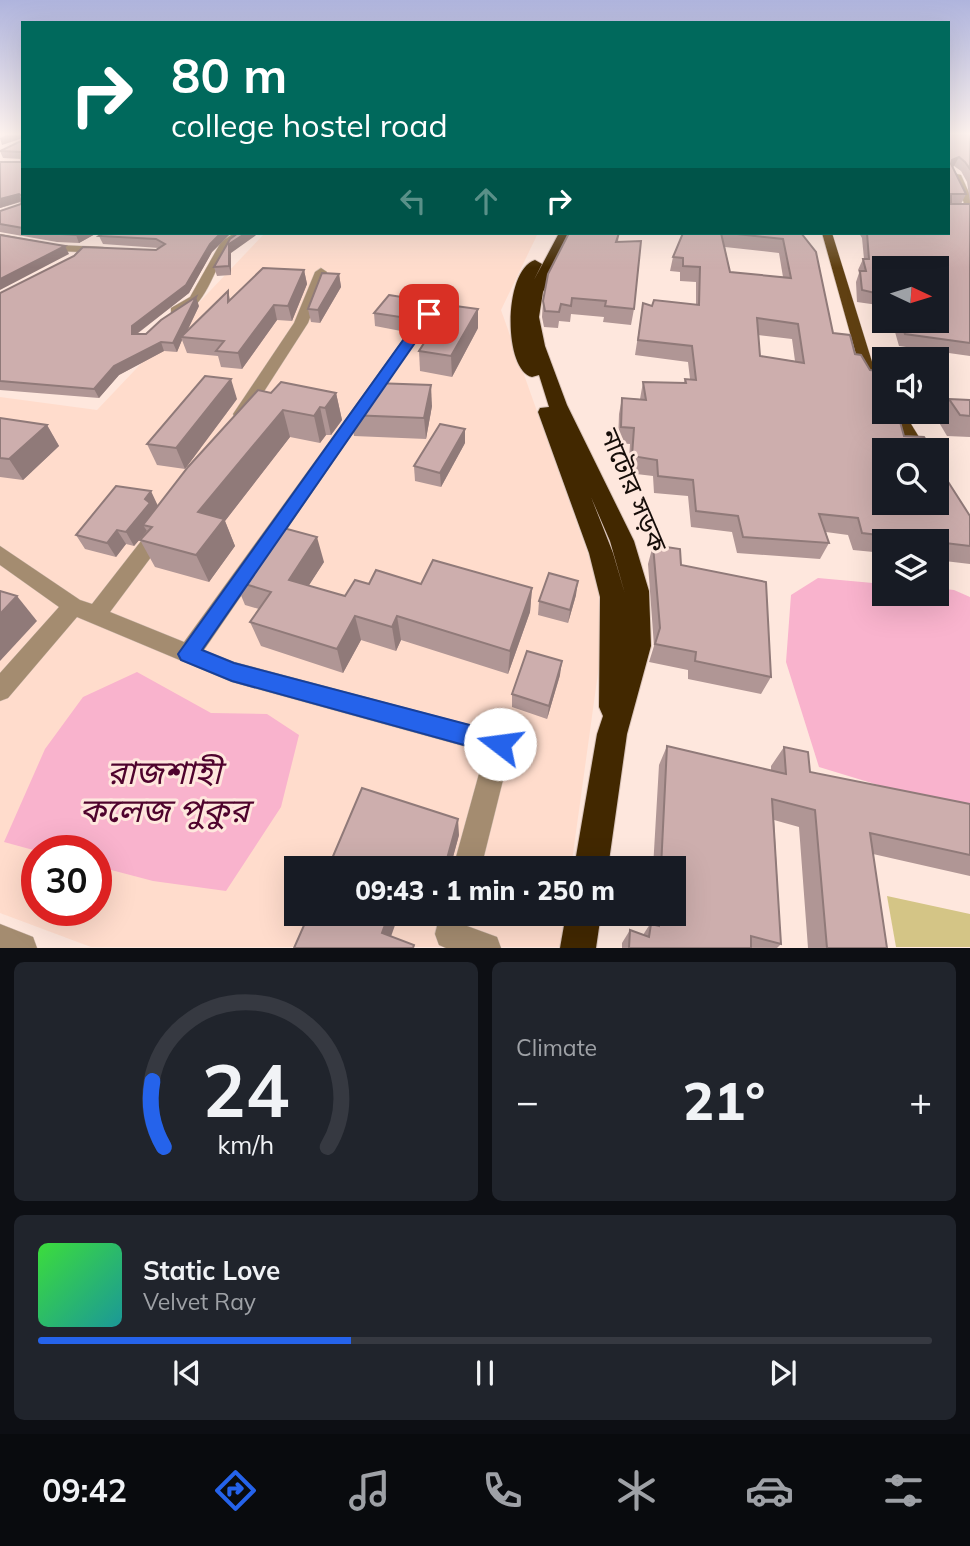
<!DOCTYPE html>
<html lang="en">
<head>
<meta charset="utf-8">
<style>
	body { margin:0; font-family:Mulish,"Noto Sans Bengali",sans-serif; background:#20242c; color:#f1f3f6; height:100vh; display:flex; flex-direction:column; font-size:26px; white-space:nowrap }
	* { box-sizing:border-box; margin:0 }
	p { font-size:23px; color:#9ea1a6 }
	.icon { flex:none; width:38px; height:38px; fill:none; stroke:currentColor; stroke-width:2; stroke-linecap:round; stroke-linejoin:round }
	.map { position:relative; height:948px; overflow:hidden }
	.panel { display:flex; flex-direction:column; gap:14px; padding:14px; background:#0d0f14; flex:1 }
	.panel>* { flex:none }
	.hud { position:absolute; left:21px; top:21px; width:929px; height:214px; border-radius:0px; box-shadow:0 7px 28px #0002; background:#00695c; color:#fff; overflow:hidden }
	.needle { width:46px; rotate:94deg }
	.fabs { position:absolute; left:872px; top:256px; display:grid; gap:14px }
	.fabs a { display:grid; place-items:center; width:77px; height:77px; border-radius:0px; background:#171b24; box-shadow:0 7px 28px #0002; font-size:35px }
	.speed { position:absolute; left:21px; top:835px; display:flex; gap:14px; font-size:35px; font-weight:700; text-align:center }
	.speed>* { display:grid; place-content:center; width:91px; height:91px; border-radius:50%; background:#171b24; box-shadow:0 7px 28px #0002; line-height:1 }
	.speed .limit { border:10px solid #d22; background:#fff; color:#111 }
	.pin { position:absolute; display:grid; place-items:center; width:60px; height:60px; color:#fff; margin:-30px; border-radius:14px; box-shadow:0 4px 10px #0006 }
	.me { position:absolute; width:77px; margin:-38px; rotate:285deg; stroke-linejoin:round; filter:drop-shadow(0 0 5px #0008) }
	.turn { display:flex; align-items:center; gap:24px; height:147px; padding:0 35px; font-size:32px }
	.turn .icon { width:91px; height:91px; stroke-width:2.5 }
	.turn b { display:block; font-size:49px; line-height:60px }
	.lanes { display:flex; align-items:center; height:66px; padding:0 35px; background:#0003; justify-content:center; gap:35px; direction:ltr }
	.lanes .off { opacity:.35 }
	.big { font-size:52px; font-weight:800; line-height:1.1 }
	.panel .widget { flex:1; display:flex; flex-direction:column; justify-content:center; gap:10px; min-width:0; padding:0 24px; border-radius:10px; background:#20242c }
	.panel .dial { align-items:center; gap:0 }
	.dial svg { height:182px; overflow:visible; fill:none; stroke:#363941; stroke-width:7; stroke-linecap:round; text-anchor:middle }
	.dial text { fill:#f1f3f6; stroke:none }
	.song { display:flex; align-items:center; gap:21px }
	.cover { width:84px; height:84px; border-radius:10px; background:linear-gradient(135deg,hsl(120 70% 55%),hsl(180 70% 35%)) }
	.played { height:7px; border-radius:4px; background:linear-gradient(90deg,#2563eb 35%,#363941 35%) }
	.keys { display:flex; justify-content:space-around; direction:ltr }
	.heat { display:flex; justify-content:space-between; align-items:center; font-size:38px; direction:ltr }
	.panel .tiles { flex:1; display:grid; gap:14px; grid-template-columns:1fr 1fr }
	.widget:last-child { grid-column:span 2 }
	.trip { position:absolute; left:284px; top:856px; width:402px; height:70px; border-radius:0px; background:#171b24; box-shadow:0 7px 28px #0002; font-weight:800; line-height:70px; text-align:center }
	.menu { display:flex; height:112px; justify-content:space-around; align-items:center; background:#090b0e; color:#9ea1a6 }
	.menu .icon { width:49px; height:49px }
	.menu .on { color:#2563eb }
	.menu b { font-size:32px; color:#f1f3f6 }
	.map>svg:first-child { display:block }
	.built { fill:#ffdccc; fill-rule:evenodd }
	.green { fill:#d4c586 }
	.water { fill:#f9b3cd }
	.lines { fill:none; stroke-linecap:round; stroke-linejoin:round }
	.minor-casing { stroke:#d9c4bb; stroke-width:1 }
	.major-casing { stroke:#d9c4bb; stroke-width:1 }
	.highway-casing { stroke:#d9c4bb; stroke-width:2 }
	.minor { fill:#a48c70; fill-rule:evenodd }
	.major { fill:#604012; fill-rule:evenodd }
	.highway { fill:#422800; fill-rule:evenodd }
	.wall { fill:#b09695; fill-rule:evenodd }
	.shaded-wall { fill:#907a79 }
	.building { fill:#cdaead; stroke:#907a79; stroke-width:2; fill-rule:evenodd }
	.route { fill:#2563eb; stroke:#184099; stroke-width:2 }
	.labels { text-anchor:middle; dominant-baseline:central; stroke-width:6; stroke-linejoin:round; paint-order:stroke }
	.street-label { font-size:26px; fill:#160d09; stroke:#fee7dd }
	.near-water-label { font-size:33px; font-style:italic; fill:#4f032d; stroke:#fee7dd }
</style>
</head>
<body>
<div class="map">
<svg width="970" height="948" viewBox="0 0 970 948">
	<rect width="100%" height="100%" fill="#fee7dd"/>
	<path class="built" d="M265,233H538L501,310L607,608L571,868H296V914H565L560,947H91L0,913V397L97,410ZM37,850H96V910H37Z"/>
	<polygon class="green" points="887,896 970,914 970,947 896,947"/>
	<g class="water">
		<polygon points="818,578 884,584 884,593 936,593 936,588 954,590 970,597 970,813 819,767 786,662 791,595"/>
		<polygon points="137,672 211,713 267,714 299,735 281,807 226,891 153,881 96,866 96,850 37,851 4,842 45,749 83,697"/>
	</g>
	<g class="lines">
		<g class="minor-casing">
			<g id="minor">
				<polygon points="953,173 961,175 970,195 970,209 965,206"/>
				<path d="M234,233H246C242,238 234,241 229,247C214,265 204,320 171,314V308L190,297L221,242Z"/>
				<polygon points="0,234 57,245 103,247 109,250 103,253 57,251 0,240"/>
				<polygon points="321,268 327,272 308,323 247,418 235,418 233,414 294,323 315,272"/>
				<polygon points="443,289 449,293 204,650 234,662 509,735 512,744 481,868 453,868 485,752 232,682 77,617 8,698 0,701 0,673 59,607 0,565 0,546 80,600 92,604 152,527 159,525 166,527 169,532 166,537 110,612 184,642 439,290"/>
				<polygon points="440,914 470,914 467,926 497,937 501,948 446,948 439,945 435,934"/>
				<polygon points="0,924 33,937 37,948 0,948"/>
			</g>
		</g>
		<g class="major-casing">
			<g id="major">
				<polygon points="822,233 832,233 873,365 884,381 884,398 879,396 859,365"/>
				<polygon points="887,411 903,411 927,450 910,450"/>
			</g>
		</g>
		<g class="highway-casing">
			<g id="highway">
				<path d="M559,233H572L543,292L539,317L545,346L567,405L634,541L649,591L651,646L627,734L608,868H574L597,734L603,716L599,707L600,597L589,553L538,412L540,408L549,407L539,375L532,377C503,370 503,270 535,260L542,264L534,280ZM591,497L610,541L625,594L613,553Z"/>
				<polygon points="566,914 601,914 596,948 560,948"/>
			</g>
		</g>
		<use href="#minor" class="minor"/>
		<use href="#major" class="major"/>
		<use href="#highway" class="highway"/>
	</g>
	<g class="wall">
		<path d="M948,135H970V202L967,182L961,171L954,166L953,167L966,194L961,204H970V356L899,346L893,325L882,324L878,305L857,302L856,282L859,273L858,270L863,259H864L862,238L859,233H948ZM884,268L936,320H884Z"/>
		<polygon points="23,140 23,233 97,233 79,243 57,242 0,232 0,211 21,204 21,202 0,208 0,162 21,162 22,159 3,158 0,151"/>
		<polygon points="231,233 212,252 189,293 137,334 146,334 199,306 186,332 228,291 230,299 304,270 307,284 292,321 277,320 242,369 221,367 218,356 187,353 182,340 177,352 164,351 119,375 99,398 0,390 0,293 156,250 159,248 103,244 99,236"/>
		<polygon points="619,233 618,242 634,309 631,325 603,322 604,317 571,314 570,322 559,321 558,328 544,327 542,317 543,301"/>
		<path d="M683,233H800L833,333L855,354L904,436L945,477L970,516V564L936,560V541H884V553L853,550L848,535L826,532L829,543L820,559L737,553L732,532L691,527L688,496L654,493L653,476L628,473L630,444L618,443L619,414L622,398L640,399L643,382L684,383L685,379H690L688,362L635,355L643,303L652,306L696,304V282L680,281V272L670,271L673,257ZM725,247L779,253L783,277L730,272ZM758,335L792,339L795,361L760,356Z"/>
		<polygon points="231,253 231,275 217,276 214,267"/>
		<polygon points="339,274 341,287 320,323 311,322 308,309"/>
		<polygon points="415,312 401,331 375,326 374,313"/>
		<polygon points="478,328 452,377 420,371 419,351"/>
		<polygon points="271,393 336,393 342,420 331,435 326,435 320,443 290,437 225,521 235,546 209,582 155,567 140,540 147,532 147,531 134,546 126,544 116,557 85,549 76,535 158,506"/>
		<polygon points="237,399 185,469 157,465 147,444"/>
		<polygon points="949,399 970,400 970,437 947,436 937,419"/>
		<polygon points="432,406 426,439 354,436 350,415"/>
		<polygon points="0,418 47,425 59,446 23,480 0,477"/>
		<polygon points="465,443 441,487 415,481 414,466"/>
		<polygon points="653,545 681,565 771,677 761,694 688,679 688,670 649,662 654,646 648,564"/>
		<polygon points="324,562 308,586 345,596 369,584 421,584 532,588 530,612 508,674 401,640 396,651 361,640 343,673 261,646 250,622 259,609 245,605 235,581"/>
		<polygon points="576,595 568,623 538,615 539,601"/>
		<polygon points="560,675 547,719 512,707 512,694"/>
		<polygon points="667,746 771,770 771,766 784,747 810,772 970,804 970,876 873,854 887,948 808,948 799,827 774,820 781,944 777,948 622,948 622,943 630,930 643,935 650,924 651,914 674,914 674,868 653,868 659,765"/>
		<polygon points="459,835 450,868 328,868"/>
	</g>
	<g class="shaded-wall">
		<polygon points="7,135 23,135 23,138 2,145 0,138"/>
		<polygon points="959,157 954,166 948,169 952,160"/>
		<polygon points="19,194 22,201 0,208 0,199"/>
		<polygon points="80,233 97,233 79,243 76,235"/>
		<polygon points="221,233 231,233 212,252 189,293 135,335 132,334 132,326"/>
		<polygon points="246,233 259,233 231,253 231,275 229,266 229,244"/>
		<polygon points="65,246 69,254 0,290 0,279"/>
		<polygon points="304,270 307,284 292,321 288,306"/>
		<polygon points="339,274 341,287 320,323 318,310"/>
		<polygon points="196,297 199,306 184,338 181,337 182,340 177,352 173,343"/>
		<polygon points="414,299 415,312 401,331 400,317"/>
		<polygon points="274,305 277,320 242,369 238,353"/>
		<polygon points="478,309 478,328 452,377 451,356"/>
		<polygon points="161,342 164,351 119,375 99,398 94,389 114,366"/>
		<polygon points="231,379 237,399 185,469 176,448"/>
		<polygon points="431,385 432,406 426,439 424,418"/>
		<polygon points="336,393 342,420 331,435 325,408"/>
		<polygon points="320,407 326,435 320,443 314,416"/>
		<polygon points="283,410 290,437 225,521 235,546 209,582 196,555 198,512"/>
		<polygon points="47,425 59,446 23,480 9,459"/>
		<polygon points="465,429 465,443 441,487 440,473"/>
		<polygon points="151,491 158,506 143,525 147,531 134,546 126,532 145,499"/>
		<polygon points="117,530 126,544 116,557 107,543"/>
		<polygon points="317,537 324,562 297,604 289,580"/>
		<polygon points="578,581 576,595 568,623 570,610"/>
		<polygon points="532,588 530,612 508,674 510,651"/>
		<polygon points="17,596 37,621 0,661 0,614"/>
		<polygon points="355,616 361,640 343,673 337,649"/>
		<polygon points="397,616 401,640 396,651 392,627"/>
		<polygon points="562,661 560,675 547,719 549,706"/>
		<polygon points="458,819 459,835 450,868 445,868"/>
		<polygon points="409,858 411,868 405,868"/>
		<polygon points="389,914 399,914 388,945 382,933"/>
	</g>
	<g class="building">
		<polygon points="948,135 970,135 970,169 965,162 959,157 952,160 951,164 966,194 951,194 951,204 970,204 970,343 905,334 901,320 936,320 936,268 884,268 884,295 862,290 860,271 866,271 863,259 869,259 867,233 948,233"/>
		<polygon points="23,140 23,228 0,224 0,211 21,204 22,196 19,194 0,199 0,162 21,162 22,152 0,151"/>
		<polygon points="46,233 80,233 76,235"/>
		<polygon points="104,233 221,233 210,244 186,285 132,326 132,334 146,334 161,320 196,297 173,343 161,342 114,366 94,389 0,381 0,293 74,256 83,247 156,250 165,244 156,239 99,236"/>
		<polygon points="238,233 246,233 229,244 229,266 214,267 230,239"/>
		<polygon points="569,233 619,233 616,242 641,241 634,309 605,306 606,301 572,298 571,306 561,304 559,312 545,311 543,301 548,274"/>
		<path d="M683,233H721L730,272L791,278L783,239L728,233H801L816,252L833,333L850,335L855,354L861,355L870,370L878,371L884,382V411H897L904,436L924,437L932,450H884V502H936V457L944,470L945,477L970,516V546L862,533L858,518L819,514L829,543L743,537L738,516L696,511L693,480L658,476L657,460L632,456L634,428L621,427L622,398L646,400L643,382L686,383L685,379L696,380L692,346L638,340L643,303L652,306L654,300L699,305L700,267L683,266V258L673,257ZM757,318L798,324L804,363L760,356Z"/>
		<polygon points="0,235 65,246 0,279"/>
		<polygon points="263,268 304,270 288,306 274,305 238,353 216,351 224,341 181,337 228,291 228,302"/>
		<polygon points="322,273 339,274 318,310 308,309"/>
		<polygon points="389,295 414,299 400,317 374,313"/>
		<polygon points="448,305 478,309 451,356 419,351"/>
		<polygon points="205,376 231,379 176,448 147,444"/>
		<polygon points="281,382 336,393 325,408 320,407 314,416 283,410 198,512 224,519 196,555 140,540 152,527 143,525 188,467 258,390 271,393"/>
		<polygon points="374,383 431,385 424,418 350,415"/>
		<polygon points="949,399 970,400 970,416 960,415"/>
		<polygon points="0,418 47,425 9,459 0,458"/>
		<polygon points="440,424 465,429 440,473 414,466"/>
		<polygon points="116,486 151,491 145,499 150,503 126,532 117,530 107,543 76,535"/>
		<polygon points="276,526 317,537 289,580 345,596 355,580 369,584 376,570 421,584 433,560 532,588 510,651 397,616 392,627 355,616 337,649 250,622 271,592 235,581"/>
		<polygon points="653,545 680,549 681,565 766,582 771,677 695,661 696,652 655,644 660,628"/>
		<polygon points="549,573 578,581 570,610 539,601"/>
		<polygon points="0,591 17,596 0,614"/>
		<polygon points="527,651 562,661 549,706 512,694"/>
		<polygon points="667,746 786,774 784,747 808,752 810,772 970,804 970,855 870,833 887,948 827,948 815,810 772,799 781,944 751,936 751,948 629,948 630,930 649,937 651,924 659,926 659,914 674,914 674,868 661,868"/>
		<polygon points="362,788 458,819 445,866 409,858 405,868 328,868"/>
		<polygon points="309,914 389,914 382,933 414,945 413,948 294,948"/>
	</g>
	<linearGradient id="sky" x2="0" y2="1"><stop stop-color="#afb4dd"/><stop offset="0.5" stop-color="#fff4f0"/><stop offset="1" stop-color="#fff4f0" stop-opacity="0"/></linearGradient>
	<rect width="970" height="268" fill="url(#sky)"/>
	<polygon class="route" points="429,310 435,314 202,650 234,663 500,733 508,736 511,744 508,752 500,755 232,681 181,660 178,654 424,311"/>
	<g class="labels">
		<g class="street-label">
			<text transform="translate(634 490) rotate(67)">নাটোর সড়ক</text>
		</g>
		<g class="near-water-label">
			<text x="164" y="771">রাজশাহী<tspan x="164" dy="38">কলেজ পুকুর</tspan></text>
		</g>
	</g>
</svg>
<div class="fabs">
<a><svg class="needle" viewBox="-14 -14 28 28"><path d="M0-13l5 13h-10z" fill="#e53935"/><path d="M0 13l5-13h-10z" fill="#9ea1a6"/></svg></a>
<a><svg class="icon" aria-label="sound" viewBox="0 0 24 24"><path d="M4 9h4l5-4v14l-5-4H4zM17 9q2 3 0 6"/></svg></a>
<a><svg class="icon" aria-label="search" viewBox="0 0 24 24"><circle cx="10" cy="10" r="6"/><path d="M15 15l6 6"/></svg></a>
<a><svg class="icon" aria-label="layers" viewBox="0 0 24 24"><path d="M12 4l9 5-9 5-9-5zM3 14l9 5 9-5"/></svg></a>
</div>
<div class="speed"><div class="limit">30</div></div>
<div class="pin" style="left:429px;top:314px;background:#d93025"><svg class="icon" aria-label="arrive" viewBox="0 0 24 24"><path d="M6 21V4h12l-3 4 3 4H6"/></svg></div>
<svg class="me" style="left:500px;top:744px" viewBox="-20 -20 40 40"><circle r="19" fill="#fff"/><path d="M0-13L10 11 0 6-10 11z" fill="#2563eb"/></svg>
<div class="trip">09:43 · 1 min · 250 m</div>
<div class="hud">
<div class="turn"><svg class="icon" aria-label="right" viewBox="0 0 24 24"><path d="M7 20v-9h11M14 6l5 5-5 5"/></svg><div><b>80 m</b>college hostel road</div></div>
<div class="lanes"><svg class="icon off" aria-label="left" viewBox="0 0 24 24"><path d="M17 20v-9H6M10 6l-5 5 5 5"/></svg><svg class="icon off" aria-label="ahead" viewBox="0 0 24 24"><path d="M12 20V5M6 11l6-6 6 6"/></svg><svg class="icon" aria-label="right" viewBox="0 0 24 24"><path d="M7 20v-9h11M14 6l5 5-5 5"/></svg></div>
</div>
</div>
<section class="panel">
<div class="tiles">
<div class="widget dial"><svg viewBox="0 0 100 80">
<path d="M14 69A42 42 0 1 1 86 69"/>
<path d="M14 69A42 42 0 0 1 9 40" stroke="#2563eb"/>
<text x="50" y="56" font-size="32" font-weight="700">24</text>
<text x="50" y="72" font-size="11">km/h</text>
</svg></div>
<div class="widget"><p>Climate</p>
<div class="heat"><a>−</a><b class="big">21°</b><a>+</a></div>
</div>
<div class="widget">
<div class="song"><i class="cover"></i><div><b>Static Love</b><p>Velvet Ray</p></div></div>
<div class="played"></div>
<div class="keys"><svg class="icon" aria-label="previous" viewBox="0 0 24 24"><path d="M18 5L8 12l10 7zM5 5v14"/></svg><svg class="icon" aria-label="pause" viewBox="0 0 24 24"><path d="M8 5v14M16 5v14"/></svg><svg class="icon" aria-label="next" viewBox="0 0 24 24"><path d="M6 5l10 7-10 7zM19 5v14"/></svg></div>
</div>
</div>
</section>
<nav class="menu">
<b>09:42</b>
<svg class="icon on" aria-label="directions" viewBox="0 0 24 24"><path d="M12 3l9 9-9 9-9-9zM9 14v-3h6M13 9l2 2-2 2"/></svg>
<svg class="icon" aria-label="music" viewBox="0 0 24 24"><path d="M9 18V5l10-2v13"/><circle cx="6" cy="18" r="3"/><circle cx="16" cy="16" r="3"/></svg>
<svg class="icon" aria-label="phone" viewBox="0 0 24 24"><path d="M5 4h4l2 5-3 2q2 4 5 5l2-3 5 2v4C11 20 4 13 5 4z"/></svg>
<svg class="icon" aria-label="climate" viewBox="0 0 24 24"><path d="M12 3v18M4 7l16 10M4 17L20 7"/></svg>
<svg class="icon" aria-label="car" viewBox="0 0 24 24"><path d="M5 17H2v-5l4-1 3-4h7l3 4 3 1v5h-3M9 17h6M6 11h13"/><circle cx="7" cy="17" r="2"/><circle cx="17" cy="17" r="2"/></svg>
<svg class="icon" aria-label="filters" viewBox="0 0 24 24"><path d="M4 7h16M4 17h16"/><circle cx="9" cy="7" r="2"/><circle cx="15" cy="17" r="2"/></svg>
</nav>
</body>
</html>
